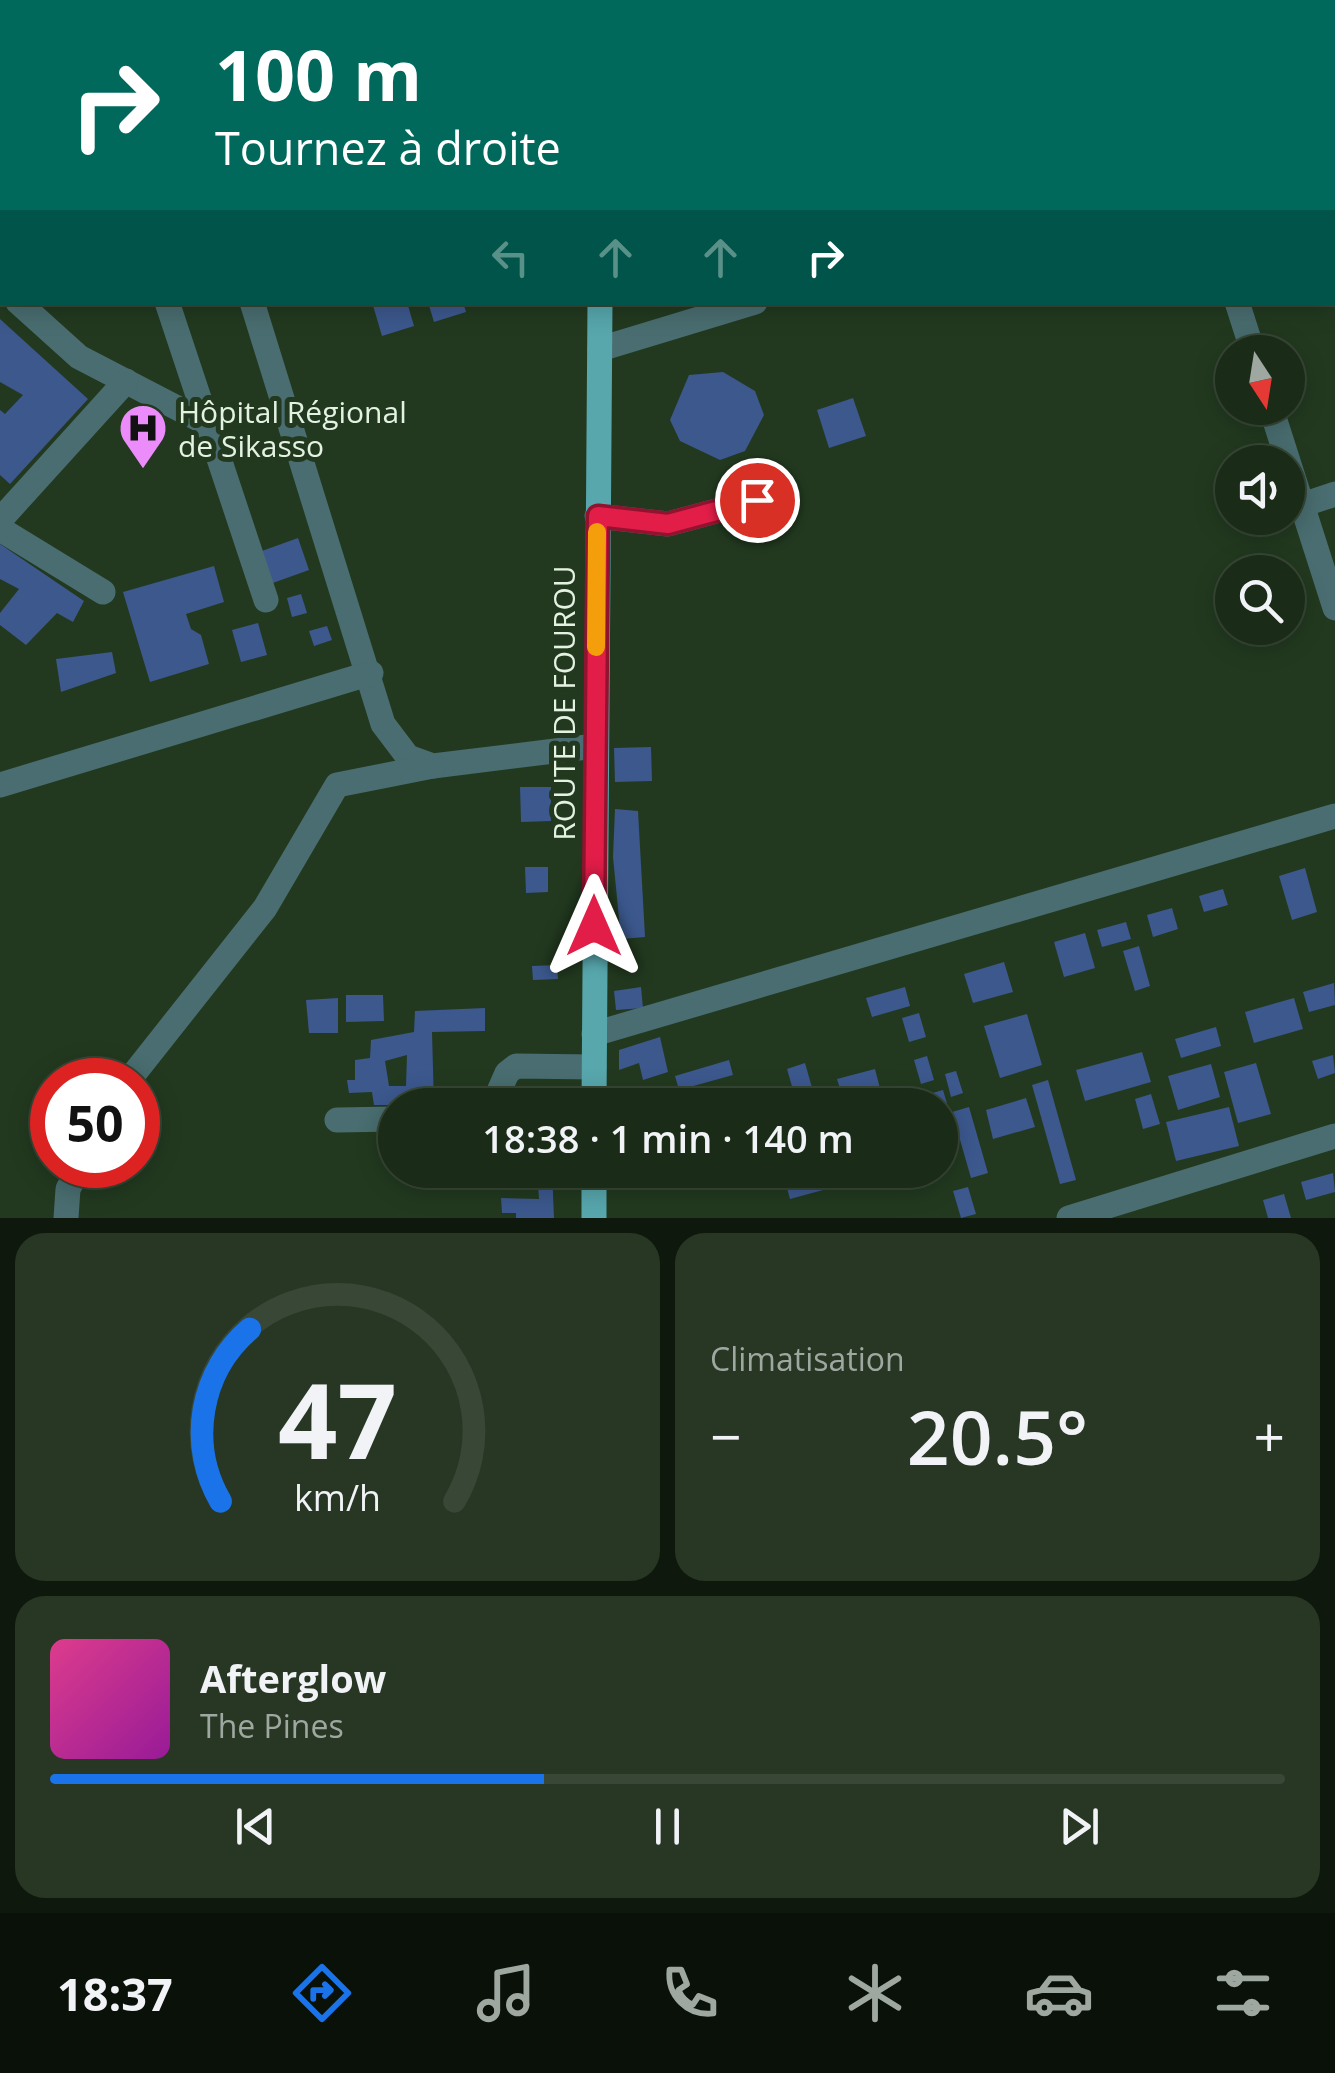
<!DOCTYPE html>
<html lang="fr">
<head>
<meta charset="utf-8">
<style>
	body { margin:0; font-family:"Open Sans",sans-serif; background:#273724; color:#f1f3f6; height:100vh; display:flex; flex-direction:column; font-size:38px; white-space:nowrap }
	* { box-sizing:border-box; margin:0 }
	p { font-size:32px; color:#9fa7a1 }
	.icon { flex:none; width:55px; height:55px; fill:none; stroke:currentColor; stroke-width:2; stroke-linecap:round; stroke-linejoin:round }
	.map { position:relative; height:1218px; overflow:hidden }
	.sheet { display:flex; flex-direction:column; gap:15px; padding:15px; background:#0e180d; flex:1 }
	.sheet>* { flex:none }
	.guide { position:absolute; left:0px; top:0px; width:1335px; height:305px; box-shadow:0 5px 25px #0003,0 0 0 2px #384736; background:#00695c; color:#fff; overflow:hidden }
	.needle { width:65px; rotate:168deg }
	.controls { position:absolute; left:1215px; top:335px; display:grid; gap:20px }
	.controls a { display:grid; place-items:center; width:90px; height:90px; border-radius:50%; background:#1a2b17; box-shadow:0 5px 25px #0003,0 0 0 2px #384736; font-size:50px }
	.speed { position:absolute; left:30px; top:1058px; display:flex; gap:20px; font-size:50px; font-weight:700; text-align:center }
	.speed>* { display:grid; place-content:center; width:130px; height:130px; border-radius:50%; background:#1a2b17; box-shadow:0 5px 25px #0003,0 0 0 2px #384736; line-height:1 }
	.speed .limit { border:15px solid #d22; background:#fff; color:#111 }
	.pin { position:absolute; display:grid; place-items:center; width:85px; height:85px; color:#fff; margin:-42px; border:5px solid #fff; border-radius:50%; box-shadow:0 2px 10px #0007 }
	.me { position:absolute; width:110px; margin:-55px; rotate:0deg; stroke-linejoin:round; filter:drop-shadow(0 0 8px #0008) }
	.turn { display:flex; align-items:center; gap:35px; height:210px; padding:0 50px; font-size:45px }
	.turn .icon { width:130px; height:130px; stroke-width:2.5 }
	.turn b { display:block; font-size:70px; line-height:85px }
	.lanes { display:flex; align-items:center; height:95px; padding:0 50px; background:#0003; justify-content:center; gap:50px; direction:ltr }
	.lanes .off { opacity:.35 }
	.big { font-size:75px; font-weight:600; line-height:1.1 }
	.sheet .widget { flex:1; display:flex; flex-direction:column; justify-content:center; gap:15px; min-width:0; padding:0 35px; border-radius:30px; background:#273724 }
	.sheet .dial { align-items:center; gap:0 }
	.dial svg { height:260px; overflow:visible; fill:none; stroke:#384736; stroke-width:7; stroke-linecap:round; text-anchor:middle }
	.dial text { fill:#f1f3f6; stroke:none }
	.song { display:flex; align-items:center; gap:30px }
	.cover { width:120px; height:120px; border-radius:15px; background:linear-gradient(135deg,hsl(330 70% 55%),hsl(300 70% 35%)) }
	.played { height:10px; border-radius:5px; background:linear-gradient(90deg,#1a73e8 40%,#384736 40%) }
	.keys { display:flex; justify-content:space-around; direction:ltr }
	.heat { display:flex; justify-content:space-between; align-items:center; font-size:55px; direction:ltr }
	.sheet .tiles { flex:1; display:grid; gap:15px; grid-template-columns:1fr 1fr }
	.widget:last-child { grid-column:span 2 }
	.trip { position:absolute; left:378px; top:1088px; width:580px; height:100px; border-radius:50px; background:#1a2b17; box-shadow:0 5px 25px #0003,0 0 0 2px #384736; font-weight:600; line-height:100px; text-align:center }
	.dock { display:flex; height:160px; justify-content:space-around; align-items:center; background:#0a1109; color:#9fa7a1 }
	.dock .icon { width:70px; height:70px }
	.dock .current { color:#1a73e8 }
	.dock b { font-size:45px; color:#f1f3f6 }
	.map>svg:first-child { display:block }
	.building { fill:#3c588d; fill-rule:evenodd }
	.lines { fill:none; stroke-linecap:round; stroke-linejoin:round }
	.minor { stroke:#496d70; stroke-width:25 }
	.major { stroke:#57a7ad; stroke-width:25 }
	.route-casing { stroke:#92132f; stroke-width:25 }
	.route { stroke:#e11d48; stroke-width:18 }
	.slow { stroke:#f59e0b; stroke-width:18 }
	.labels { text-anchor:middle; dominant-baseline:central; stroke-width:10; stroke-linejoin:round; paint-order:stroke }
	.poi-label { font-size:30px; fill:#e3f2e1; stroke:#22391f; text-anchor:start }
	.street-label { font-size:30px; fill:#e3f2e1; stroke:#22391f }
</style>
</head>
<body>
<div class="map">
<svg width="1335" height="1218" viewBox="0 0 1335 1218">
	<rect width="100%" height="100%" fill="#22391f"/>
	<g class="building">
		<polygon points="372,302 407,302 414,326 382,336"/>
		<polygon points="428,302 463,302 466,312 434,322"/>
		<polygon points="0,319 88,399 10,484 0,475 0,410 5,414 23,395 0,382"/>
		<polygon points="723,372 755,391 764,415 745,451 720,460 680,441 670,420 689,375"/>
		<polygon points="853,398 866,436 829,448 817,410"/>
		<polygon points="298,538 309,570 270,584 259,552"/>
		<polygon points="0,544 84,601 73,622 57,613 26,645 0,625 0,613 19,589 0,579"/>
		<polygon points="214,566 224,602 186,614 191,629 201,635 209,664 150,682 123,592"/>
		<polygon points="301,594 307,613 292,617 287,598"/>
		<polygon points="258,623 267,655 241,662 232,630"/>
		<polygon points="327,626 332,640 314,646 309,631"/>
		<polygon points="112,652 116,673 61,692 56,659"/>
		<polygon points="651,747 652,781 615,782 614,748"/>
		<polygon points="520,787 551,787 551,821 521,822"/>
		<polygon points="615,809 638,811 645,937 621,939 613,857"/>
		<polygon points="525,867 548,867 548,892 526,893"/>
		<polygon points="1305,868 1317,912 1292,920 1279,876"/>
		<polygon points="1223,889 1228,905 1204,912 1199,896"/>
		<polygon points="1172,908 1178,929 1153,937 1147,915"/>
		<polygon points="1126,922 1131,939 1102,947 1097,930"/>
		<polygon points="1085,933 1095,968 1064,977 1054,942"/>
		<polygon points="1139,946 1150,986 1135,991 1123,951"/>
		<polygon points="1004,962 1013,992 973,1003 964,974"/>
		<polygon points="557,965 558,979 533,980 532,966"/>
		<polygon points="1334,983 1335,1005 1309,1012 1303,992"/>
		<polygon points="641,987 643,1008 616,1010 614,991"/>
		<polygon points="905,987 910,1006 872,1017 866,998"/>
		<polygon points="346,995 383,995 384,1021 346,1022"/>
		<polygon points="338,998 338,1033 309,1033 306,1000"/>
		<polygon points="1294,998 1303,1029 1254,1043 1245,1012"/>
		<path d="M485,1008V1031L432,1032L434,1105H374L372,1092L349,1093L347,1080H355V1060L370,1058L371,1040L414,1032L415,1011ZM407,1055L406,1086H389L385,1061Z"/>
		<polygon points="919,1013 926,1037 909,1042 902,1018"/>
		<polygon points="1027,1014 1042,1065 1000,1078 984,1026"/>
		<polygon points="1216,1027 1221,1046 1181,1058 1175,1039"/>
		<polygon points="660,1037 668,1072 643,1080 639,1063 619,1070 619,1050"/>
		<polygon points="1142,1052 1151,1082 1085,1101 1076,1070"/>
		<polygon points="1333,1055 1335,1073 1318,1079 1312,1061"/>
		<polygon points="927,1056 934,1080 921,1084 914,1060"/>
		<polygon points="729,1060 733,1075 679,1090 675,1076"/>
		<polygon points="805,1063 813,1091 795,1097 787,1069"/>
		<polygon points="1256,1063 1271,1114 1238,1123 1224,1072"/>
		<polygon points="1211,1064 1220,1097 1178,1110 1168,1076"/>
		<polygon points="875,1069 882,1096 845,1105 837,1079"/>
		<polygon points="956,1071 963,1093 951,1097 945,1074"/>
		<polygon points="1048,1080 1076,1180 1060,1184 1032,1085"/>
		<polygon points="943,1090 948,1107 894,1105 894,1104"/>
		<polygon points="1151,1094 1160,1124 1143,1129 1135,1099"/>
		<polygon points="1026,1098 1035,1127 993,1139 986,1110"/>
		<polygon points="969,1107 988,1173 971,1178 952,1112"/>
		<polygon points="1229,1107 1239,1146 1176,1161 1166,1122"/>
		<polygon points="526,1170 552,1170 554,1218 516,1218 516,1213 502,1213 501,1198 539,1199 538,1185 526,1182"/>
		<polygon points="782,1170 853,1170 856,1181 790,1199"/>
		<polygon points="1333,1173 1335,1192 1306,1200 1301,1182"/>
		<polygon points="968,1187 976,1214 961,1218 953,1191"/>
		<polygon points="1284,1194 1291,1218 1268,1218 1263,1200"/>
	</g>
	<g class="lines">
		<g class="minor">
			<polyline points="295,0 297,2"/>
			<polyline points="1136,0 1136,2"/>
			<polyline points="840,2 848,0"/>
			<polyline points="1332,168 1335,167"/>
			<polyline points="0,220 2,219"/>
			<polyline points="0,286 2,289"/>
			<polyline points="18,302 79,357 208,424"/>
			<polyline points="167,302 266,600"/>
			<polyline points="252,302 383,724 408,757 433,766 595,746"/>
			<polyline points="1237,302 1253,352"/>
			<polyline points="600,349 755,302"/>
			<polyline points="1271,408 1335,608"/>
			<polyline points="1302,505 1335,494"/>
			<polyline points="597,516 668,524 757,500"/>
			<polyline points="0,520 126,381"/>
			<polyline points="0,529 103,592"/>
			<polyline points="0,785 371,673"/>
			<polyline points="594,1034 1335,816"/>
			<polyline points="129,1080 265,908 337,785 433,766"/>
			<polyline points="493,1105 507,1073 516,1066 594,1067"/>
			<polyline points="337,1120 395,1119"/>
			<polyline points="66,1218 68,1189 81,1165"/>
			<polyline points="1069,1218 1335,1136"/>
		</g>
		<g class="major">
			<polyline points="605,0 605,2"/>
			<polyline points="594,1105 600,302"/>
			<polyline points="594,1218 594,1170"/>
		</g>
	</g>
	<g class="lines">
		<g class="route-casing">
			<polyline id="route" points="594,926 598,516 668,524 757,500"/>
		</g>
		<use href="#route" class="route"/>
		<polyline class="slow" points="596,647 597,532"/>
	</g>
	<defs>
		<g id="hospital-pin" transform="scale(2.5)"><path d="M0 17L-7.5 6A9.5 9.5 0 1 1 7.5 6Z" fill="#ec8cfb" stroke="#22391f"/><path d="M-5-5h3v3.5h4V-5h3V5h-3V1.5h-4V5h-3Z" fill="#111"/></g>
	</defs>
	<g fill-rule="evenodd">
		<use href="#hospital-pin" x="143" y="428"/>
	</g>
	<g class="labels">
		<g class="poi-label">
			<text x="178" y="411">Hôpital Régional<tspan x="178" dy="34">de Sikasso</tspan></text>
		</g>
		<g class="street-label">
			<text transform="translate(563 703) rotate(-90)">ROUTE DE FOUROU</text>
		</g>
	</g>
</svg>
<div class="controls">
<a><svg class="needle" viewBox="-14 -14 28 28"><path d="M0-13l5 13h-10z" fill="#e53935"/><path d="M0 13l5-13h-10z" fill="#9fa7a1"/></svg></a>
<a><svg class="icon" aria-label="sound" viewBox="0 0 24 24"><path d="M4 9h4l5-4v14l-5-4H4zM17 9q2 3 0 6"/></svg></a>
<a><svg class="icon" aria-label="search" viewBox="0 0 24 24"><circle cx="10" cy="10" r="6"/><path d="M15 15l6 6"/></svg></a>
</div>
<div class="speed"><div class="limit">50</div></div>
<div class="pin" style="left:757px;top:500px;background:#d93025"><svg class="icon" aria-label="arrive" viewBox="0 0 24 24"><path d="M6 21V4h12l-3 4 3 4H6"/></svg></div>
<svg class="me" style="left:594px;top:926px" viewBox="-20 -20 40 40"><path d="M0-17L14 15 0 8-14 15z" fill="#e11d48" stroke="#fff" stroke-width="4"/></svg>
<div class="trip">18:38 · 1 min · 140 m</div>
<div class="guide">
<div class="turn"><svg class="icon" aria-label="right" viewBox="0 0 24 24"><path d="M7 20v-9h11M14 6l5 5-5 5"/></svg><div><b>100 m</b>Tournez à droite</div></div>
<div class="lanes"><svg class="icon off" aria-label="left" viewBox="0 0 24 24"><path d="M17 20v-9H6M10 6l-5 5 5 5"/></svg><svg class="icon off" aria-label="ahead" viewBox="0 0 24 24"><path d="M12 20V5M6 11l6-6 6 6"/></svg><svg class="icon off" aria-label="ahead" viewBox="0 0 24 24"><path d="M12 20V5M6 11l6-6 6 6"/></svg><svg class="icon" aria-label="right" viewBox="0 0 24 24"><path d="M7 20v-9h11M14 6l5 5-5 5"/></svg></div>
</div>
</div>
<section class="sheet">
<div class="tiles">
<div class="widget dial"><svg viewBox="0 0 100 80">
<path d="M14 69A42 42 0 1 1 86 69"/>
<path d="M14 69A42 42 0 0 1 23 16" stroke="#1a73e8"/>
<text x="50" y="56" font-size="32" font-weight="700">47</text>
<text x="50" y="72" font-size="11">km/h</text>
</svg></div>
<div class="widget"><p>Climatisation</p>
<div class="heat"><a>−</a><b class="big">20.5°</b><a>+</a></div>
</div>
<div class="widget">
<div class="song"><i class="cover"></i><div><b>Afterglow</b><p>The Pines</p></div></div>
<div class="played"></div>
<div class="keys"><svg class="icon" aria-label="previous" viewBox="0 0 24 24"><path d="M18 5L8 12l10 7zM5 5v14"/></svg><svg class="icon" aria-label="pause" viewBox="0 0 24 24"><path d="M8 5v14M16 5v14"/></svg><svg class="icon" aria-label="next" viewBox="0 0 24 24"><path d="M6 5l10 7-10 7zM19 5v14"/></svg></div>
</div>
</div>
</section>
<nav class="dock">
<b>18:37</b>
<svg class="icon current" aria-label="directions" viewBox="0 0 24 24"><path d="M12 3l9 9-9 9-9-9zM9 14v-3h6M13 9l2 2-2 2"/></svg>
<svg class="icon" aria-label="music" viewBox="0 0 24 24"><path d="M9 18V5l10-2v13"/><circle cx="6" cy="18" r="3"/><circle cx="16" cy="16" r="3"/></svg>
<svg class="icon" aria-label="phone" viewBox="0 0 24 24"><path d="M5 4h4l2 5-3 2q2 4 5 5l2-3 5 2v4C11 20 4 13 5 4z"/></svg>
<svg class="icon" aria-label="climate" viewBox="0 0 24 24"><path d="M12 3v18M4 7l16 10M4 17L20 7"/></svg>
<svg class="icon" aria-label="car" viewBox="0 0 24 24"><path d="M5 17H2v-5l4-1 3-4h7l3 4 3 1v5h-3M9 17h6M6 11h13"/><circle cx="7" cy="17" r="2"/><circle cx="17" cy="17" r="2"/></svg>
<svg class="icon" aria-label="filters" viewBox="0 0 24 24"><path d="M4 7h16M4 17h16"/><circle cx="9" cy="7" r="2"/><circle cx="15" cy="17" r="2"/></svg>
</nav>
</body>
</html>
